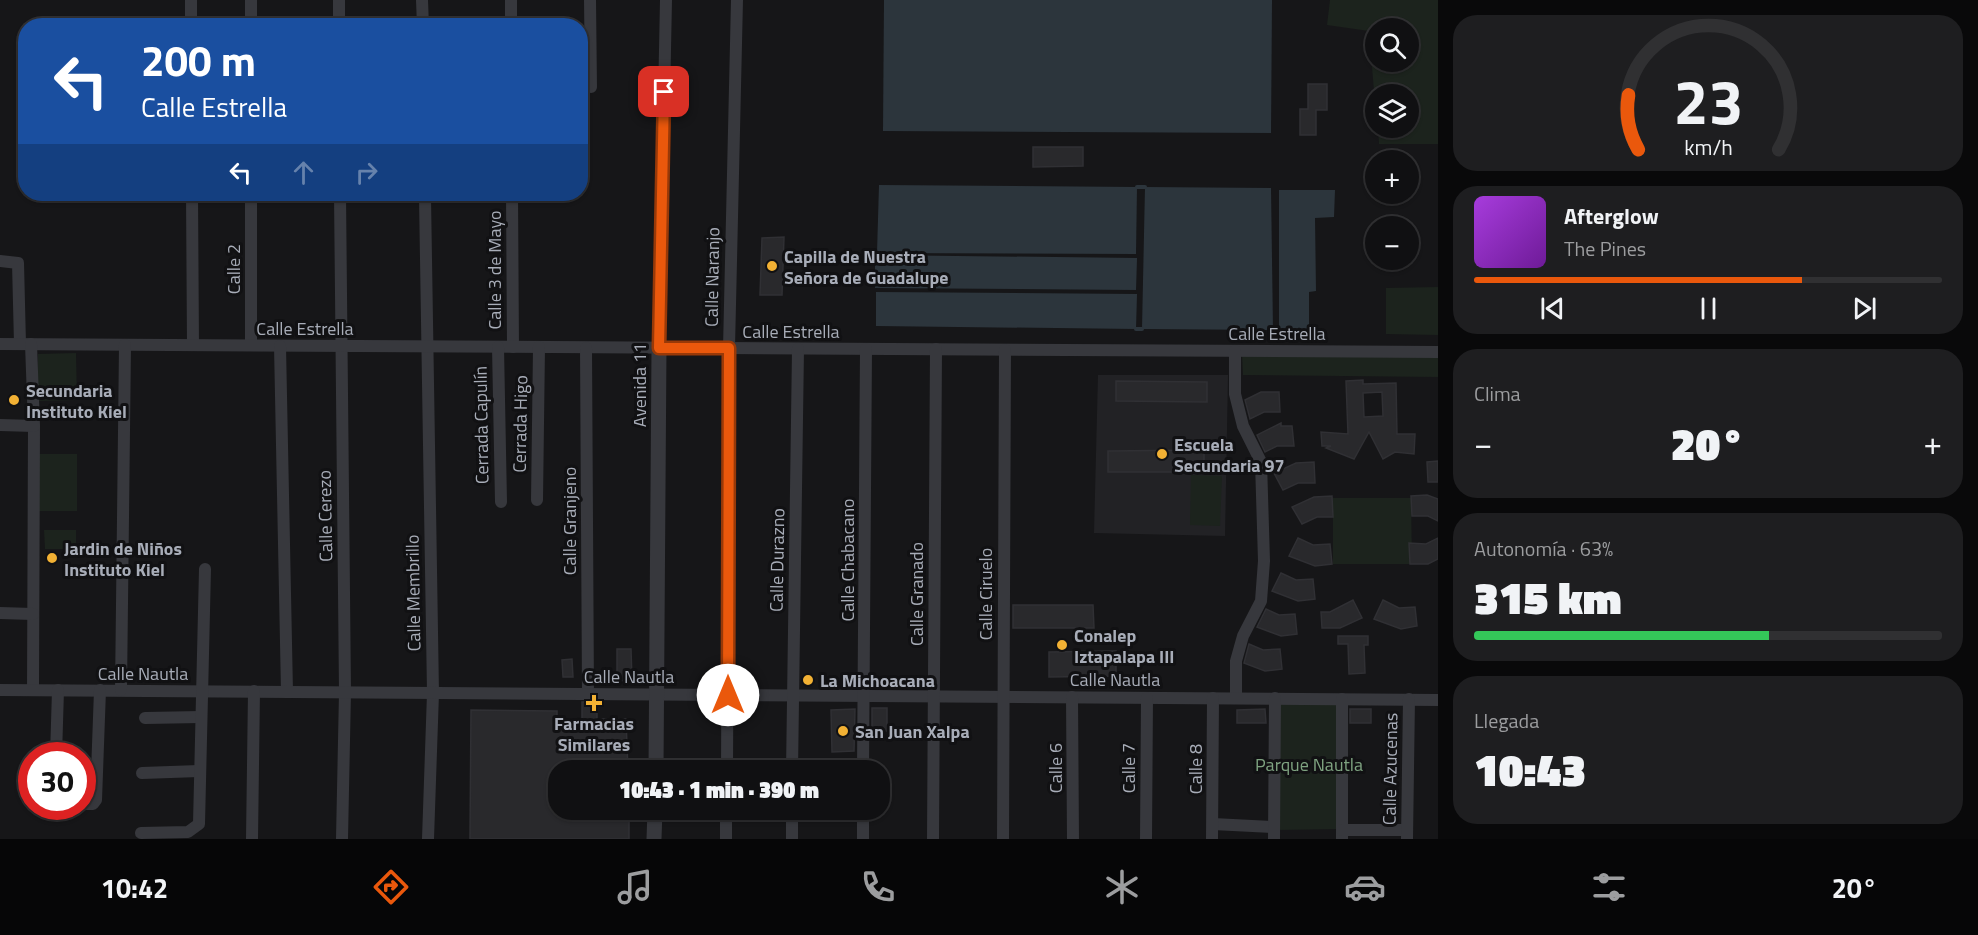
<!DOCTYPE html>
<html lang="es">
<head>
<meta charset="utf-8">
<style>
	body { margin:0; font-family:"Titillium Web",sans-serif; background:#1e1e20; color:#f1f3f6; height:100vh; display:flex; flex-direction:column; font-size:22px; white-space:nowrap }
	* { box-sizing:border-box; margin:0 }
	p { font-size:20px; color:#9c9d9f }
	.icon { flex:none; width:33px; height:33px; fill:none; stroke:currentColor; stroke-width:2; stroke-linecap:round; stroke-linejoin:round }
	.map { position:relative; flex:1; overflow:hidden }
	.sheet { display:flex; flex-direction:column; gap:15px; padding:15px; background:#09090a; width:540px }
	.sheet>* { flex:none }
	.guide { position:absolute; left:18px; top:18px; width:570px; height:183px; border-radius:24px; box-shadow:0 2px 4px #0004,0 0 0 2px #303032; background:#1a4fa0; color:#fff; overflow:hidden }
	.tools { position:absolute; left:1365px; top:18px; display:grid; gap:12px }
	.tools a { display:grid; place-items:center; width:54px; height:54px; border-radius:50%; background:#101012; box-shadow:0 2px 4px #0004,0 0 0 2px #303032; font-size:30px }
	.speed { position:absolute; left:18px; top:742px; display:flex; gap:12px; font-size:30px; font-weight:700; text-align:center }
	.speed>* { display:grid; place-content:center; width:78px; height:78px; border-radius:50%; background:#101012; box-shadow:0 2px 4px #0004,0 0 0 2px #303032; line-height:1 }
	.speed .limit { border:9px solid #d22; background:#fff; color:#111 }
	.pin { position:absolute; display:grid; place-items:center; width:51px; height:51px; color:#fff; margin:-26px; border-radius:12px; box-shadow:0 3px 9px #0006 }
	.me { position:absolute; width:66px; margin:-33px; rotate:0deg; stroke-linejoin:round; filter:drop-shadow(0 0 4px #0008) }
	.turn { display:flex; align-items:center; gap:21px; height:126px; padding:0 24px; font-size:27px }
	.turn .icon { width:78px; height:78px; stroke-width:2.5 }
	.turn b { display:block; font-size:42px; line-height:51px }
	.lanes { display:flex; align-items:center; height:57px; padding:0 24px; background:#0003; justify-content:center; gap:30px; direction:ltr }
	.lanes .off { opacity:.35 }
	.big { font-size:45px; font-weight:800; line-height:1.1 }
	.sheet .widget { flex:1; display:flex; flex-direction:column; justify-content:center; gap:9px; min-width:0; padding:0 21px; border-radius:24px; background:#1e1e20 }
	.sheet .dial { align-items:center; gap:0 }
	.dial svg { height:156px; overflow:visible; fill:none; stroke:#303032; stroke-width:7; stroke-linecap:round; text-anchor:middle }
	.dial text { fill:#f1f3f6; stroke:none }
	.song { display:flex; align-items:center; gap:18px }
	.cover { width:72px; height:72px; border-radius:9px; background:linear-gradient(135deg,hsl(280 70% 55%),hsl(280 70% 35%)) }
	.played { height:6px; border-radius:3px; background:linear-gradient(90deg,#ea580c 70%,#303032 70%) }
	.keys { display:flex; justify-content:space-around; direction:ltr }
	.heat { display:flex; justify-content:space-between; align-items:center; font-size:33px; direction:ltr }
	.charge { height:9px; border-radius:4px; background:linear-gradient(90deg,#34c759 63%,#303032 0) }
	.trip { position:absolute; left:548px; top:760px; width:342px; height:60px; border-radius:24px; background:#101012; box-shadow:0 2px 4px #0004,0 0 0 2px #303032; font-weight:800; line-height:60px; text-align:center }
	.menu { display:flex; height:96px; justify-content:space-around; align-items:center; background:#060607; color:#9c9d9f }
	.menu .icon { width:42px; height:42px }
	.menu .active { color:#ea580c }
	.menu b { font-size:27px; color:#f1f3f6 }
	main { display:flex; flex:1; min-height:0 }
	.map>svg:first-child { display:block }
	.built { fill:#222225 }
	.green { fill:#1c231d; fill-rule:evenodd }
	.water { fill:#2c353c }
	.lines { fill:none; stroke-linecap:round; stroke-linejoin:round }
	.stream { stroke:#2c353c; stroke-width:4 }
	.building { fill:#29292c; stroke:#303034; stroke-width:1.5; fill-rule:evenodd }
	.minor { stroke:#37383d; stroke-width:12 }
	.tertiary { stroke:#37383d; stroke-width:15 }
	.route-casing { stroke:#983908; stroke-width:15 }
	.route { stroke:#ea580c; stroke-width:10 }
	.poi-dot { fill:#f2b134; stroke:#111113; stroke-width:2 }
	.labels { text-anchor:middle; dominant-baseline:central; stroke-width:6; stroke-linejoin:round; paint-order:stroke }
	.poi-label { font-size:18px; font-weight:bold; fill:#a8adb8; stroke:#111113; text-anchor:start }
	.street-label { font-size:18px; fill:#a8adb8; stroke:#111113 }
	.park-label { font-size:18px; fill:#7fa381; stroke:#111113 }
</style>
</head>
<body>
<main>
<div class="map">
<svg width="1438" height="839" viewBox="0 0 1438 839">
	<rect width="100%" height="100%" fill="#161618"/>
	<polygon class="built" points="1098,375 1228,375 1225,536 1094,533"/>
	<g class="green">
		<path d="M1330,0H1438V144H1379L1378,128H1408V94H1376L1375,103L1369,31L1327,25ZM1408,28V62H1376V28Z"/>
		<polygon points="1438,287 1438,335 1386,334 1386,288"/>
		<polygon points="76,353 77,400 38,401 38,354"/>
		<polygon points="1242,354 1438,356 1438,377 1243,375"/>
		<rect x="39" y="454" width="38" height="57"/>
		<polygon points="1191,475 1222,476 1220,526 1190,525"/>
		<polygon points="1333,498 1411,498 1412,564 1333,564"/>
		<polygon points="44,530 76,530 76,549 45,549"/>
		<polygon points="1275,698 1342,699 1342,829 1275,830"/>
	</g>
	<g class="water">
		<polygon points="884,0 1272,0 1271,133 883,131"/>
		<polygon points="879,185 1137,187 1136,254 877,253"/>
		<polygon points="1145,187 1271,188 1273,330 1142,329"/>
		<polygon points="1279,190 1335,190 1334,217 1315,218 1316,291 1309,292 1309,331 1279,330"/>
		<polygon points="875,255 1137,258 1136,290 875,288"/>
		<polygon points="876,292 1137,294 1136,329 876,326"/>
	</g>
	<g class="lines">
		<g class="stream">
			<polyline points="1137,187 1145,187"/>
			<polyline points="1136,329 1142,329"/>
		</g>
	</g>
	<g class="building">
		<polygon points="1308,84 1327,84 1327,110 1316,110 1316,135 1300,135 1300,109 1308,109"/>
		<polygon points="1033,147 1083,147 1083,166 1033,167"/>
		<polygon points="784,237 782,295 760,295 762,238"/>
		<path d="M1363,380V384L1396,383L1397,434H1415L1414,454L1395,452L1383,459L1369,432L1354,459L1326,448L1331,446H1322L1321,432L1348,434L1346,381ZM1382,392L1383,416L1364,417L1363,393Z"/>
		<polygon points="1116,381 1207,382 1207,402 1116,401"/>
		<polygon points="1261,392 1279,392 1280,412 1264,412 1250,419 1245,400"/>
		<polygon points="1281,423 1281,426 1292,426 1294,446 1277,446 1265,452 1257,435"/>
		<polygon points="1204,450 1204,472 1108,472 1108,451"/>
		<polygon points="1438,461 1438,482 1428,482 1427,462"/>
		<polygon points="1314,462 1315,483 1298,483 1283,490 1274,473 1296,463"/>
		<polygon points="1427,495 1438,499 1438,521 1428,516 1412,516 1411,496"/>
		<polygon points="1332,496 1333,517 1317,517 1302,524 1292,507 1314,497"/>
		<polygon points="1298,538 1313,545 1330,544 1332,564 1315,566 1289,556"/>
		<polygon points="1438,538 1438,559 1428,564 1410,564 1409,543 1426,544"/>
		<polygon points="1281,573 1296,580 1313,579 1315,599 1298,601 1272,591"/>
		<polygon points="1353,600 1362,618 1340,628 1322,628 1321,612 1330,612"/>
		<polygon points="1383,600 1399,608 1415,607 1417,626 1401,629 1374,619"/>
		<polygon points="1013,605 1093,605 1094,628 1013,628"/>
		<polygon points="1266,609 1279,615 1295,614 1297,634 1281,636 1257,627"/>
		<polygon points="1338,636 1368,636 1368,645 1364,645 1365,673 1349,674 1348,644 1338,644"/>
		<polygon points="1249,644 1263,650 1280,649 1282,669 1265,671 1244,663"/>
		<polygon points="617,649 631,649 632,680 617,681"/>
		<polygon points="1116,651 1116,676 1049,677 1049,652"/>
		<polygon points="572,659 573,677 563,677 562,660"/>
		<polygon points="582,702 597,702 597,719 626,719 628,771 558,771 558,810 629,810 629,839 470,839 471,710 557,711 557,726 582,727"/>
		<rect x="872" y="708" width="15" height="23"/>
		<polygon points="855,709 854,751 832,752 831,710"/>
		<polygon points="1265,709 1266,723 1237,723 1237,710"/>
		<rect x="1350" y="709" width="21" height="14"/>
	</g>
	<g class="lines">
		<g class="minor">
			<polyline points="251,0 251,26"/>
			<polyline points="339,0 339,26"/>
			<polyline points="422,0 423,26"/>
			<polyline points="511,0 511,26"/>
			<polyline points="590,0 591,87"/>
			<polyline points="191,26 191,0"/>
			<polyline points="192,194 193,345"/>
			<polyline points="251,194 251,345"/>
			<polyline points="340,194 345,692 342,839"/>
			<polyline points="512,194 513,347"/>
			<polyline points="425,197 433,693 428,839"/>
			<polyline points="0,261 18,263 20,344"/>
			<polyline points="0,344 1438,352"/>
			<polyline points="31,344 34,426 33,690"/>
			<polyline points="280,346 287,692"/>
			<polyline points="498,347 501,502"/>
			<polyline points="586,348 588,694"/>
			<polyline points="659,348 666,0"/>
			<polyline points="1235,351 1235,394 1243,426 1261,462 1264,561 1261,601 1243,636 1236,661 1236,698"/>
			<polyline points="0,425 34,426"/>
			<polyline points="537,500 539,347"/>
			<polyline points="0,613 33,614"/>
			<polyline points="0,690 1438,700"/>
			<polyline points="121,690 125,345"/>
			<polyline points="1072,697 1073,839"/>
			<polyline points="1342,699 1342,839"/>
			<polyline points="145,718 201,717"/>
			<polyline points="56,756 58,690"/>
			<polyline points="727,771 729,348 737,0"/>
			<polyline points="792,771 798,349"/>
			<polyline points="863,771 866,349"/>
			<polyline points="142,773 199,771"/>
			<polyline points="82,804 93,804 96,800 100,690"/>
			<polyline points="1213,824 1274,827"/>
			<polyline points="1342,830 1407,830"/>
			<polyline points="141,833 188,832 199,824 205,569"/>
			<polyline points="252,839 254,691"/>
			<polyline points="726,839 726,810"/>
			<polyline points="792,839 792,810"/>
			<polyline points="863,839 863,810"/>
			<polyline points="933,839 936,349"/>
			<polyline points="1003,839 1005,350"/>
			<polyline points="1146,839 1147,698"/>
			<polyline points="1212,839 1213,698"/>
			<polyline points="1274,839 1275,698"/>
			<polyline points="1407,839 1409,699"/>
		</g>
		<g class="tertiary">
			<polyline points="656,771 659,348"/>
			<polyline points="654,839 655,810"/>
		</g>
	</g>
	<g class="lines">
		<g class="route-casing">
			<polyline id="route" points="664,92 659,348 729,348 728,695"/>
		</g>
		<use href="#route" class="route"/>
	</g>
	<g class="poi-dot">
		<circle cx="772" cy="266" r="6"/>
		<circle cx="14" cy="400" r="6"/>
		<circle cx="1162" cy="454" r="6"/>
		<circle cx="52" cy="558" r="6"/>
		<circle cx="1062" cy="645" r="6"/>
		<circle cx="808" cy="680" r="6"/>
		<path d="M591 694h6v6h6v6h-6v6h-6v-6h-6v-6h6z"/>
		<circle cx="843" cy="731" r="6"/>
	</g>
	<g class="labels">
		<g class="poi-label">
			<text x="784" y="256">Capilla de Nuestra<tspan x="784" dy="21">Señora de Guadalupe</tspan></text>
			<text x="26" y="390">Secundaria<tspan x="26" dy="21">Instituto Kiel</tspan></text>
			<text x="1174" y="444">Escuela<tspan x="1174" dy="21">Secundaria 97</tspan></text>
			<text x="64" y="548">Jardin de Niños<tspan x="64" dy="21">Instituto Kiel</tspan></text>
			<text x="1074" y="635">Conalep<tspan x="1074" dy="21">Iztapalapa III</tspan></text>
			<text x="820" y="680">La Michoacana</text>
			<text x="594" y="723" text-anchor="middle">Farmacias<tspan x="594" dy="21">Similares</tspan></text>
			<text x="855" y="731">San Juan Xalpa</text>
		</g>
		<g class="street-label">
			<text transform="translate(233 269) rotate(-90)">Calle 2</text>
			<text transform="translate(494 270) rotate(-90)">Calle 3 de Mayo</text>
			<text transform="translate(712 277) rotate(-89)">Calle Naranjo</text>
			<text x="305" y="328">Calle Estrella</text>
			<text x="791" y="331">Calle Estrella</text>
			<text x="1277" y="333">Calle Estrella</text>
			<text transform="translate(639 385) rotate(-90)">Avenida 11</text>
			<text transform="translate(520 424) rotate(-89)">Cerrada Higo</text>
			<text transform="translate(481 425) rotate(-91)">Cerrada Capulín</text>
			<text transform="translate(325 516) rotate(-91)">Calle Cerezo</text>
			<text transform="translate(569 521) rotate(-90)">Calle Granjeno</text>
			<text transform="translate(777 560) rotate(-89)">Calle Durazno</text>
			<text transform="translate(847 560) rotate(-90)">Calle Chabacano</text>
			<text transform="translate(413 593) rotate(-91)">Calle Membrillo</text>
			<text transform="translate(916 594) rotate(-90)">Calle Granado</text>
			<text transform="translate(985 594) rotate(-90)">Calle Ciruelo</text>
			<text x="143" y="673">Calle Nautla</text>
			<text x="629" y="676">Calle Nautla</text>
			<text x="1115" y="679">Calle Nautla</text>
			<text transform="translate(1055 768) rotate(-90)">Calle 6</text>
			<text transform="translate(1128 768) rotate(-90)">Calle 7</text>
			<text transform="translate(1195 769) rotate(-90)">Calle 8</text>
			<text transform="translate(1390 769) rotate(-89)">Calle Azucenas</text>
		</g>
		<g class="park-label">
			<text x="1309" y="764">Parque Nautla</text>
		</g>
	</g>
</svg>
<div class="tools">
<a><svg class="icon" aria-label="search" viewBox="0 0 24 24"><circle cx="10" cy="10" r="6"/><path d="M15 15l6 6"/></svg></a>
<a><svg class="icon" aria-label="layers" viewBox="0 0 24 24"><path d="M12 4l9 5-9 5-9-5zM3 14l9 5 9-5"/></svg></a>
<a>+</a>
<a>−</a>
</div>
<div class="speed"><div class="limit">30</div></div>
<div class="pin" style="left:664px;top:92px;background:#d93025"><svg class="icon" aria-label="arrive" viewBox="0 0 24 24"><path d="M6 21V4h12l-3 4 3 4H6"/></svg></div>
<svg class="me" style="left:728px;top:695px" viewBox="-20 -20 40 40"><circle r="19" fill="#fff"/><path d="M0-13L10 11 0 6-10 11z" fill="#ea580c"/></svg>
<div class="trip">10:43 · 1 min · 390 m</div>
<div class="guide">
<div class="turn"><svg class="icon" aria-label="left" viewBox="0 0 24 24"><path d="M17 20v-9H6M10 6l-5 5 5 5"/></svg><div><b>200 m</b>Calle Estrella</div></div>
<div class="lanes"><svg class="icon" aria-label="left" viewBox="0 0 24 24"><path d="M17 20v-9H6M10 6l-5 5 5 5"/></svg><svg class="icon off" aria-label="ahead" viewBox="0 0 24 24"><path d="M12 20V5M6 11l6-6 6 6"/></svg><svg class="icon off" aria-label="right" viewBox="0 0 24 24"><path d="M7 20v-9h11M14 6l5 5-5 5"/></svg></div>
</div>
</div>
<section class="sheet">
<div class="widget dial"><svg viewBox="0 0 100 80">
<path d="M14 69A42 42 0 1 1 86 69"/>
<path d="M14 69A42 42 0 0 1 9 41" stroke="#ea580c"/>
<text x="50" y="56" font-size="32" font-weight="700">23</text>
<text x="50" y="72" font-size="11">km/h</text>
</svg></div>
<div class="widget">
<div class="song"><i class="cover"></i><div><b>Afterglow</b><p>The Pines</p></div></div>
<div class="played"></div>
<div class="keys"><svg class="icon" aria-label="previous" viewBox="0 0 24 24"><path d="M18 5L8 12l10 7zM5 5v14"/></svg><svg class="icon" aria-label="pause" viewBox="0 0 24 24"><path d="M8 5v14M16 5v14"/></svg><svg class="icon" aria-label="next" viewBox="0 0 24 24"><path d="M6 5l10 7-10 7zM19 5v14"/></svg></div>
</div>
<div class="widget"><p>Clima</p>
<div class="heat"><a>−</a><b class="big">20°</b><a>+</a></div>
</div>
<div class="widget"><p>Autonomía · 63%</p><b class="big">315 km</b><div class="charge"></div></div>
<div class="widget"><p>Llegada</p><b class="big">10:43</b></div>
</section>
</main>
<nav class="menu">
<b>10:42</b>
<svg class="icon active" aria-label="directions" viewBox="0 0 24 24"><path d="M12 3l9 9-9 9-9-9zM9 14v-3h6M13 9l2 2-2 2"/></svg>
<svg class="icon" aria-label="music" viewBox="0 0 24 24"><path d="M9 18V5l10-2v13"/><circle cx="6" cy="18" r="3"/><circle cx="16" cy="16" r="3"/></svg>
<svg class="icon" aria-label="phone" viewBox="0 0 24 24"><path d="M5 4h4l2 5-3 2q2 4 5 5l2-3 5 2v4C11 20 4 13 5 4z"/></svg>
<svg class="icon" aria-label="climate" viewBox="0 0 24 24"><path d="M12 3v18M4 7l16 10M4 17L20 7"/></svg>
<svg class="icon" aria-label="car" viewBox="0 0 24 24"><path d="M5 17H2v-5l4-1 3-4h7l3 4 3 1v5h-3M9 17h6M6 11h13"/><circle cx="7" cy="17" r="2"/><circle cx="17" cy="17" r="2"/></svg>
<svg class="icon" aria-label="filters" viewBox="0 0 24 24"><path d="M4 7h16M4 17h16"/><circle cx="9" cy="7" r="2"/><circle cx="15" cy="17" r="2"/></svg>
<b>20°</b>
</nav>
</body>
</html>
